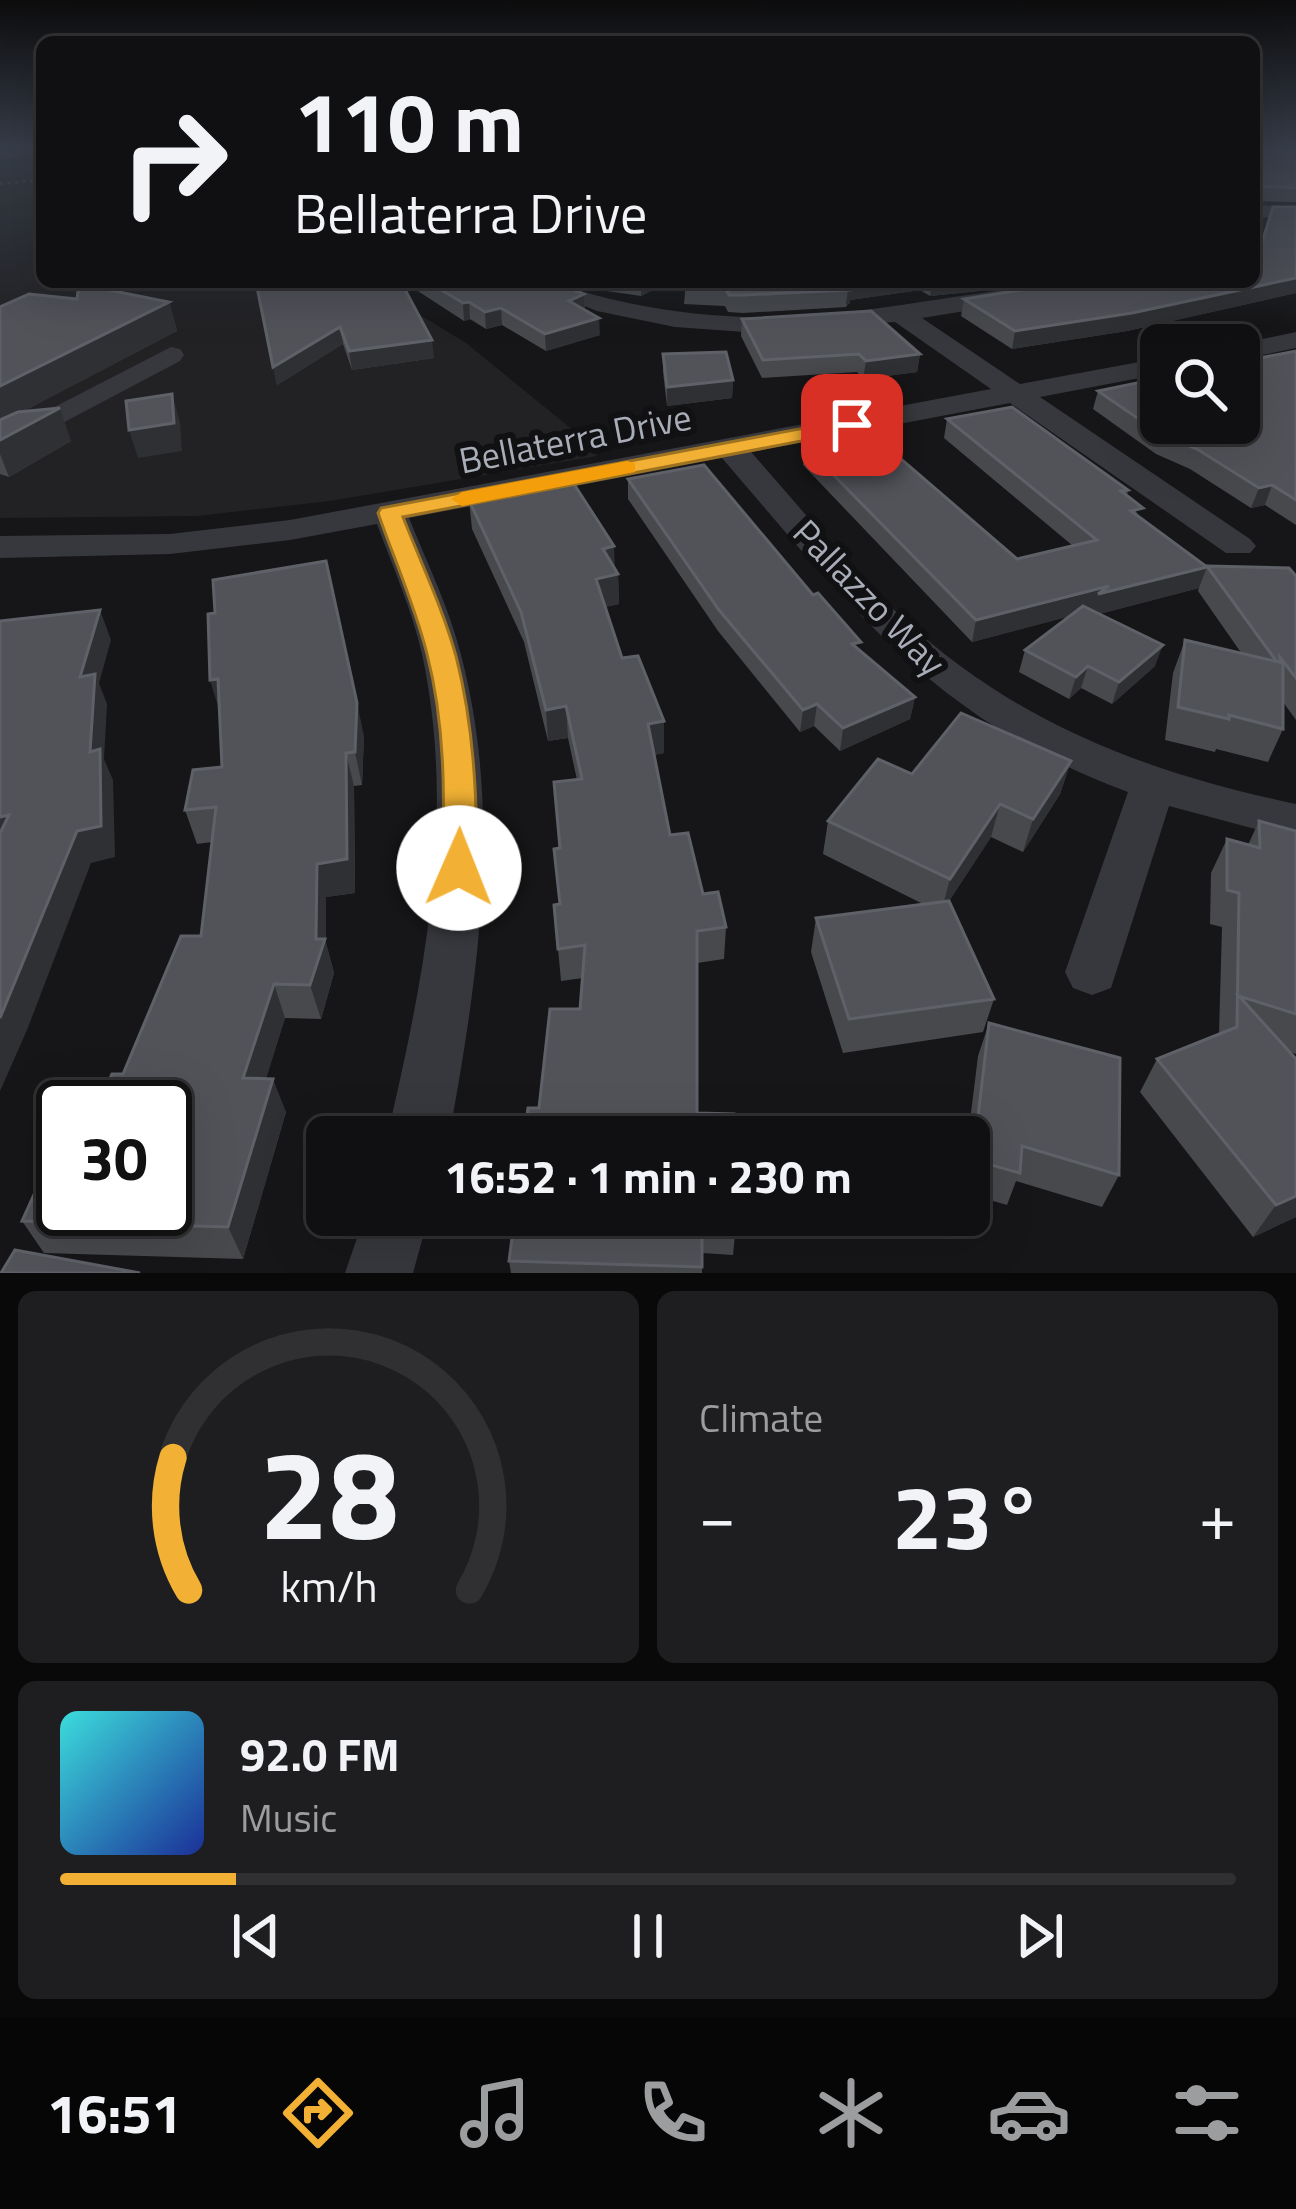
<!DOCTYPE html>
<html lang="en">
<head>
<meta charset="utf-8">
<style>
	body { margin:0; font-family:"Titillium Web",sans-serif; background:#1e1e20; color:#f1f3f6; height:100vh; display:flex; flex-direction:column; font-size:45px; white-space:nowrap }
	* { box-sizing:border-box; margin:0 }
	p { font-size:39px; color:#9c9d9f }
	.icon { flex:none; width:66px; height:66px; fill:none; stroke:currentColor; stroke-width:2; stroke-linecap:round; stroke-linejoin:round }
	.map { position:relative; height:1273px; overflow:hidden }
	.side { display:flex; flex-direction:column; gap:18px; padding:18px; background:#09090a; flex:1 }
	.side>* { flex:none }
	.top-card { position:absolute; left:36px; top:36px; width:1224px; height:252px; border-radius:18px; box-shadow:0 12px 48px #0002,0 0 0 3px #303032; background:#101012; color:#f1f3f6; overflow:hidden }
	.controls { position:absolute; left:1140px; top:324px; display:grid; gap:24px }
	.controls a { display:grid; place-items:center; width:120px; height:120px; border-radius:18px; background:#101012; box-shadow:0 12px 48px #0002,0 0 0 3px #303032; font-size:60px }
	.speed { position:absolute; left:36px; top:1080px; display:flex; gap:24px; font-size:60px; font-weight:700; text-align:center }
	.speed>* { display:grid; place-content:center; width:156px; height:156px; border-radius:50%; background:#101012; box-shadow:0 12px 48px #0002,0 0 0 3px #303032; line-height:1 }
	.speed .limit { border:6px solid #111; border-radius:18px; background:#fff; color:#111 }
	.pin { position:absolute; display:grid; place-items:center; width:102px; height:102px; color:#fff; margin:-51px; border-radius:24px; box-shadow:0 6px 18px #0006 }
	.me { position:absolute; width:132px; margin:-66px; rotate:1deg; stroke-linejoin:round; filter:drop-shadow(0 0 9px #0008) }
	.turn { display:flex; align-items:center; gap:42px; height:252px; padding:0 60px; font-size:54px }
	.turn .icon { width:156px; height:156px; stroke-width:2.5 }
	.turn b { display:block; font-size:84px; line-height:102px }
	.big { font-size:90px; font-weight:700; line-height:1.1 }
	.side .widget { flex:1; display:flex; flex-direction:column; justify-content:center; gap:18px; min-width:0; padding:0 42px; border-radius:18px; background:#1e1e20 }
	.side .dial { align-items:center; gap:0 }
	.dial svg { height:312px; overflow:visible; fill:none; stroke:#303032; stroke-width:7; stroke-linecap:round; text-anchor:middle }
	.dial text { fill:#f1f3f6; stroke:none }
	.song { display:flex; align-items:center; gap:36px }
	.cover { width:144px; height:144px; border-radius:18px; background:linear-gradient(135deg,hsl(180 70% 55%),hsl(230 70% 35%)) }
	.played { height:12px; border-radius:6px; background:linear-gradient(90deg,#f2b134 15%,#303032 15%) }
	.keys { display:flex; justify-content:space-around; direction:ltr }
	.heat { display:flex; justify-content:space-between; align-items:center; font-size:66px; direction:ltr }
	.side .tiles { flex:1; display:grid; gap:18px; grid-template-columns:1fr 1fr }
	.widget:last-child { grid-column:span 2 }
	.trip { position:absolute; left:306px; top:1116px; width:684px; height:120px; border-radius:18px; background:#101012; box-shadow:0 12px 48px #0002,0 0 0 3px #303032; font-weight:700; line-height:120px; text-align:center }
	.tab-bar { display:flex; height:192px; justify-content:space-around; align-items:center; background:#060607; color:#9c9d9f }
	.tab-bar .icon { width:84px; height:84px }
	.tab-bar .on { color:#f2b134 }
	.tab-bar b { font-size:54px; color:#f1f3f6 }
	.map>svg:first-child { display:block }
	.built { fill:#222225 }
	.green { fill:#1e261f }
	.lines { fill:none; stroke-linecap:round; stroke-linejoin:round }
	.path { stroke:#3d3f44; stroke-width:3; stroke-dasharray:3 4.5; stroke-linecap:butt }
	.minor { fill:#37383d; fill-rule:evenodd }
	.wall { fill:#47494d }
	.shaded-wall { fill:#2f3033 }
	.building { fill:#525359; stroke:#5f6168; stroke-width:3 }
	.route { fill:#f2b134; stroke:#9d7322; stroke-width:3 }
	.slow { fill:#f59e0b }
	.labels { text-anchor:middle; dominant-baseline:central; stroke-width:12; stroke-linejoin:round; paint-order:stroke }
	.street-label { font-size:36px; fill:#a8adb8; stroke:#111113 }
</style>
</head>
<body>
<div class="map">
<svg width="1296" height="1273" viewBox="0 0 1296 1273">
	<rect width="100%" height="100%" fill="#161618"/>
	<polygon class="built" points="42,208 42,282 366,282 466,343 589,443 597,456 330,501 197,516 0,518 0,213"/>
	<polygon class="green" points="42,154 42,208 0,213 0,157"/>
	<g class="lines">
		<polyline class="path" points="0,184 42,180"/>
		<g class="minor">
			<polygon points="42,148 42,155 0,159 0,149"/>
			<polygon points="1254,205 1296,207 1296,219 1254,217"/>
			<path d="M525,282C559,282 583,293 615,300C657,310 700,315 743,317C868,321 988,282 1112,282L1100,289L922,318L1020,384L1161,358V374L1040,397L1250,539L1256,546L1250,553H1226L1010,403L751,452C802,509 849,569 905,620C1015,723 1151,774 1296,804V840L1169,806L1111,988L1092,995L1073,988L1065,972L1128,792C936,721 850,607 722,458L409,518C427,563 449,607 461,655C503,815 478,977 449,1137H387C424,978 457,817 422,654C412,610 393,567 377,524L290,540L170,554L0,558V536L170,534L290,520L991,389L895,322L745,332L675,327L597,311Z"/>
			<polygon points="1296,332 1296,348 1239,360 1239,345 1235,345"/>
			<polygon points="171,347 180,349 184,355 180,361 0,456 0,435"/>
			<polygon points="365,1215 429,1215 413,1273 345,1273"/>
		</g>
	</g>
	<g class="wall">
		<polygon points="1254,148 1296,148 1296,202 1254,201"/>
		<polygon points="256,282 434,358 352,370 343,344 277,385"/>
		<polygon points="404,282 668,282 641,296 559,284 584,294 585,310 600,335 546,351 502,325 486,329 470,319 464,321"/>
		<polygon points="686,282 1068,282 930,296 920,290 850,300 846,307 743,313 728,312 725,306 684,304"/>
		<polygon points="1296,293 1127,331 1012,349 961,316 964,299"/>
		<polygon points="77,299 169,302 177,331 23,411 71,441 9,477 0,474 0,307"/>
		<polygon points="742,319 920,354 917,372 863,379 857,372 762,378 741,336"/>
		<polygon points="1296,351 1296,525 1265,505 1251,508 1190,469 1156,454 1093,409 1098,391"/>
		<polygon points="663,354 733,380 732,398 667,406 663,372"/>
		<polygon points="947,419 1128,490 1127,496 1140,518 1207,567 1296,576 1296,720 1283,702 1283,729 1268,762 1216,749 1215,752 1165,740 1173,673 1185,640 1242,654 1198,591 1199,588 1099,614 1155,666 1112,704 1081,688 1069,699 1019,672 1025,650 1070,616 972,642 803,465 805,446 1017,559 1073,546 944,438"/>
		<polygon points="628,479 860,651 915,697 910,719 840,751 814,726 800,732 718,631 628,499"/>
		<polygon points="469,500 614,546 614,568 618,574 619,604 605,607 622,658 664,753 654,755 670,835 703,894 726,927 724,959 697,963 539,1108 580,1009 583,978 561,981 554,905 559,904 554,849 559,849 554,782 577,780 568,738 548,741 524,642 472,529"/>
		<polygon points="364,736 362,785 354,786 355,893 326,897 326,943 334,973 321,1019 285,1018 266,1078 286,1112 243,1259 44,1253 22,1221 63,1209 123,1074 201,936 212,842 197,844 185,810 222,767"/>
		<polygon points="1071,761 1060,794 1023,852 991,837 949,901 994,999 983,1032 843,1053 811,952 816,918 923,904 823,854 828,821 912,774"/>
		<polygon points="1259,821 1296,831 1296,1054 1290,1052 1296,1059 1296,1217 1253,1237 1140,1092 1157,1059 1219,1034 1222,927 1210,924 1211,873 1227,839 1248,845"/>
		<polygon points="989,1023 1119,1175 1102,1207 1016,1181 1007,1205 969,1194 968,1137 978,1056"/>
		<polygon points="515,1215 736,1225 733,1255 702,1253 702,1273 511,1273 509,1261"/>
	</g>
	<g class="shaded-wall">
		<polygon points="1296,278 1296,293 1127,331 1012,349 1015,331"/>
		<polygon points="641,282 668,282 641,296"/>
		<polygon points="861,282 922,282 920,290 850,300 850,304 846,304 848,290 844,291 849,284"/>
		<polygon points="932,282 1068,282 930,296"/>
		<polygon points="584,294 585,311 569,301"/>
		<polygon points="169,302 177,331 0,424 0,386"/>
		<polygon points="469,302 470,319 464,321 463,303"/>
		<polygon points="501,308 502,325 486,329 485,312"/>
		<polygon points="599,318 600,335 546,351 545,334"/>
		<polygon points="340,327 343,344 277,385 273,367"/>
		<polygon points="432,340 434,358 352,370 349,351"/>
		<polygon points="920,354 917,372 863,379 866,361"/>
		<polygon points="733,380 732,398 667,406 667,387"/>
		<polygon points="172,394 180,422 182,451 138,458 129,430"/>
		<polygon points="60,408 71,441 9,477 0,454 0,440"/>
		<polygon points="1272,485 1265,505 1251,508 1259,488"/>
		<polygon points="614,546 615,575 618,574 619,604 597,609 596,579 603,549"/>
		<polygon points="1207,567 1199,588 1092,616 1094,610 972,642 976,620 1109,586"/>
		<polygon points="100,610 111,640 99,683 107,704 104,759 113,780 115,857 91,863 27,1030 0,1091 0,1018 77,831 90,752 80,677"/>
		<polygon points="1163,645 1155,666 1112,704 1119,682"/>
		<polygon points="1088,666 1081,688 1069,699 1076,677"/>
		<polygon points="218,679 220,713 210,680"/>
		<polygon points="915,697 910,719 840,751 843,728"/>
		<polygon points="357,703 364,736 362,785 355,752"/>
		<polygon points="817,704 814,726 800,732 803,710"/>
		<polygon points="566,706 568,738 548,741 546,710"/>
		<polygon points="664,721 664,753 648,756 648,724"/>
		<polygon points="346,753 354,786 355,893 326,897 326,943 334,973 321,1019 310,985 317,864"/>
		<polygon points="1071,761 1060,794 1023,852 1033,819"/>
		<polygon points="1000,804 991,837 941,913 950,879"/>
		<polygon points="9,815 0,852 0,817"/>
		<polygon points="274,984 285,1018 256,1111 243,1078"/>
		<polygon points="273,1079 286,1112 243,1259 228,1227"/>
		<polygon points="1296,1196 1296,1217 1253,1237 1276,1205"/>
	</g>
	<g class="building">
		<polygon points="1254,148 1296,148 1296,188 1259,186 1254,191"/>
		<polygon points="1273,207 1296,207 1296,278 1132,313 1015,331 964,299 1071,282 1254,282 1254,254 1258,255"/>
		<polygon points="256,282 401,282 432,340 349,351 340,327 273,367"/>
		<polygon points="428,282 554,282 584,294 569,301 599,318 545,334 501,308 485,312 469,302 463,303"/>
		<polygon points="686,282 861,282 849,284 852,287 844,287 848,290 744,295 729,295 726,289 684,287"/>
		<polygon points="79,284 169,302 0,386 0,307 29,294 77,299"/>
		<polygon points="871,311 920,354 866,361 859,354 763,360 742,319"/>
		<polygon points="1296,351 1296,500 1272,485 1259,488 1197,449 1162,435 1098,391 1161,378 1161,423 1239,423 1239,362"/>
		<polygon points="726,352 733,380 667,387 663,354"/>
		<polygon points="172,394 174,423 129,430 126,401"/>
		<polygon points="1012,407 1128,490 1121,491 1143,508 1131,511 1207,567 1098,594 1109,586 976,620 805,446 871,433 1017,559 1097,540 947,419"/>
		<polygon points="60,408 0,440 0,420 18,412"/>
		<polygon points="704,465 813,595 818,593 861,642 852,644 915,697 843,728 817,704 803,710 719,610 628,479"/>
		<polygon points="572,481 614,546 603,549 618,574 596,579 622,658 638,656 664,721 648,724 670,835 688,833 703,894 718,892 726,927 697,931 697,1113 734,1114 734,1137 524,1137 528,1108 539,1108 550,1009 580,1009 585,945 558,949 554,905 560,904 554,849 560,848 554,782 582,779 566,706 546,710 521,612 469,500"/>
		<polygon points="326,561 357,703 355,752 346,753 347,859 317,864 316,939 325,939 310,985 274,984 243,1078 273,1079 228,1227 22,1221 51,1157 63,1158 63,1209 165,1209 165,1107 97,1107 112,1074 123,1074 181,936 201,936 216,807 185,810 193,770 222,767 218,679 210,680 208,614 215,613 213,580"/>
		<polygon points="1207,566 1289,568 1296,576 1296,678 1280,657 1280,662 1277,662"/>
		<polygon points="1083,606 1163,645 1119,682 1088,666 1076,677 1025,650"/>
		<polygon points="100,610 80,677 95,674 90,752 100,749 101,826 77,831 0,1018 0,833 9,815 0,817 0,621"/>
		<polygon points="1185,640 1283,663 1283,729 1229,715 1229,719 1178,707"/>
		<polygon points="961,713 1071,761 1033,819 1000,804 950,879 828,821 878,759 912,774"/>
		<polygon points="1259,821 1296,831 1296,1014 1239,996 1296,1059 1296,1196 1276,1205 1157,1059 1237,1027 1239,893 1227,890 1227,839 1260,848"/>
		<polygon points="949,901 994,999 849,1019 816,918"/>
		<polygon points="989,1023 1120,1058 1119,1175 1022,1146 1020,1173 973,1160"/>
		<polygon points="515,1215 736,1215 736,1225 702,1223 702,1267 509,1261"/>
		<polygon points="15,1250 140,1273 1,1273"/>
	</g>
	<linearGradient id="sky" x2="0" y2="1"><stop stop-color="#0c0c0d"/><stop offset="0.45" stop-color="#363c48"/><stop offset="1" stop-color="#363c48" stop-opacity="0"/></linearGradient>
	<rect width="1296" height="326" fill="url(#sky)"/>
	<path class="route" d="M852,419L862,425L859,430L403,517C421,563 443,609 456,656C474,726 477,797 477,868L471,878L459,882L447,878L442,868C445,797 445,724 427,654C415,606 394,559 378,513L381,508Z"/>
	<polygon class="slow" points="627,461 635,463 635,472 462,506 451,499 462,492"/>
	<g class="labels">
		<g class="street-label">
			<text transform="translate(575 438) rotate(-11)">Bellaterra Drive</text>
			<text transform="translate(870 597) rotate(46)">Pallazzo Way</text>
		</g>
	</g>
</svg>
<div class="controls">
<a><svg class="icon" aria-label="search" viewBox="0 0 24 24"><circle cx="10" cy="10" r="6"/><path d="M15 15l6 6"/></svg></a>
</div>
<div class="speed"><div class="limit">30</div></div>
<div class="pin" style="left:852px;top:425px;background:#d93025"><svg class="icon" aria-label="arrive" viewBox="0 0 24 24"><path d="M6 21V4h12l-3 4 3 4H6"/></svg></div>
<svg class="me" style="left:459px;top:868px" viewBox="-20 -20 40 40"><circle r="19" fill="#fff"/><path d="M0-13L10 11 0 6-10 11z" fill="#f2b134"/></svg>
<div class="trip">16:52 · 1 min · 230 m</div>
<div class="top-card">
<div class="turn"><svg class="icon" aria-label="right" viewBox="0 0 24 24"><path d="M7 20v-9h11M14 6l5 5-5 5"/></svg><div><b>110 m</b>Bellaterra Drive</div></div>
</div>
</div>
<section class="side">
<div class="tiles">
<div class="widget dial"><svg viewBox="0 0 100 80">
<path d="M14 69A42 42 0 1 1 86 69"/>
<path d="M14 69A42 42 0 0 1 10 35" stroke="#f2b134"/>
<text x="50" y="56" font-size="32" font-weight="700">28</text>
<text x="50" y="72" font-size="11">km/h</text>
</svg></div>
<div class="widget"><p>Climate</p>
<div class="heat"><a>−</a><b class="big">23°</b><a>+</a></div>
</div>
<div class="widget">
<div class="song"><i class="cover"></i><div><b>92.0 FM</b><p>Music</p></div></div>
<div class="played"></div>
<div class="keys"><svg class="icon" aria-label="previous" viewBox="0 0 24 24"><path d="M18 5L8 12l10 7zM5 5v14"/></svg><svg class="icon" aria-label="pause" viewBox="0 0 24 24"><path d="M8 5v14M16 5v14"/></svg><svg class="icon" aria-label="next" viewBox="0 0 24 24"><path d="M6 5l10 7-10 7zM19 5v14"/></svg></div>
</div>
</div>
</section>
<nav class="tab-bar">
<b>16:51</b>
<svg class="icon on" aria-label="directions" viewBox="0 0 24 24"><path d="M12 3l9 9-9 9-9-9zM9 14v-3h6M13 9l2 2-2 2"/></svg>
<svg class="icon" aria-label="music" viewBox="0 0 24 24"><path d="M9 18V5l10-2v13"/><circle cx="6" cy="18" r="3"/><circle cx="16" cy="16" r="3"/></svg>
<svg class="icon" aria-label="phone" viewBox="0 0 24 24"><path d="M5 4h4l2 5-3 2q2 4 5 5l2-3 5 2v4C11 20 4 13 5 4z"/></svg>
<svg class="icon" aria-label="climate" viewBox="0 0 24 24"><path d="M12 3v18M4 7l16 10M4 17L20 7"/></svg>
<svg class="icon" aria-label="car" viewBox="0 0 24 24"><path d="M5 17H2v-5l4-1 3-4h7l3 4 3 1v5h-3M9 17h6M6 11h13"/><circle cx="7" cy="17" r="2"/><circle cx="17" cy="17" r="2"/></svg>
<svg class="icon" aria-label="filters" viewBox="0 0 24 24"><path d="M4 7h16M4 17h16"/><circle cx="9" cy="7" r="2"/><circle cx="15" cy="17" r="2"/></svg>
</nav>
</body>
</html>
